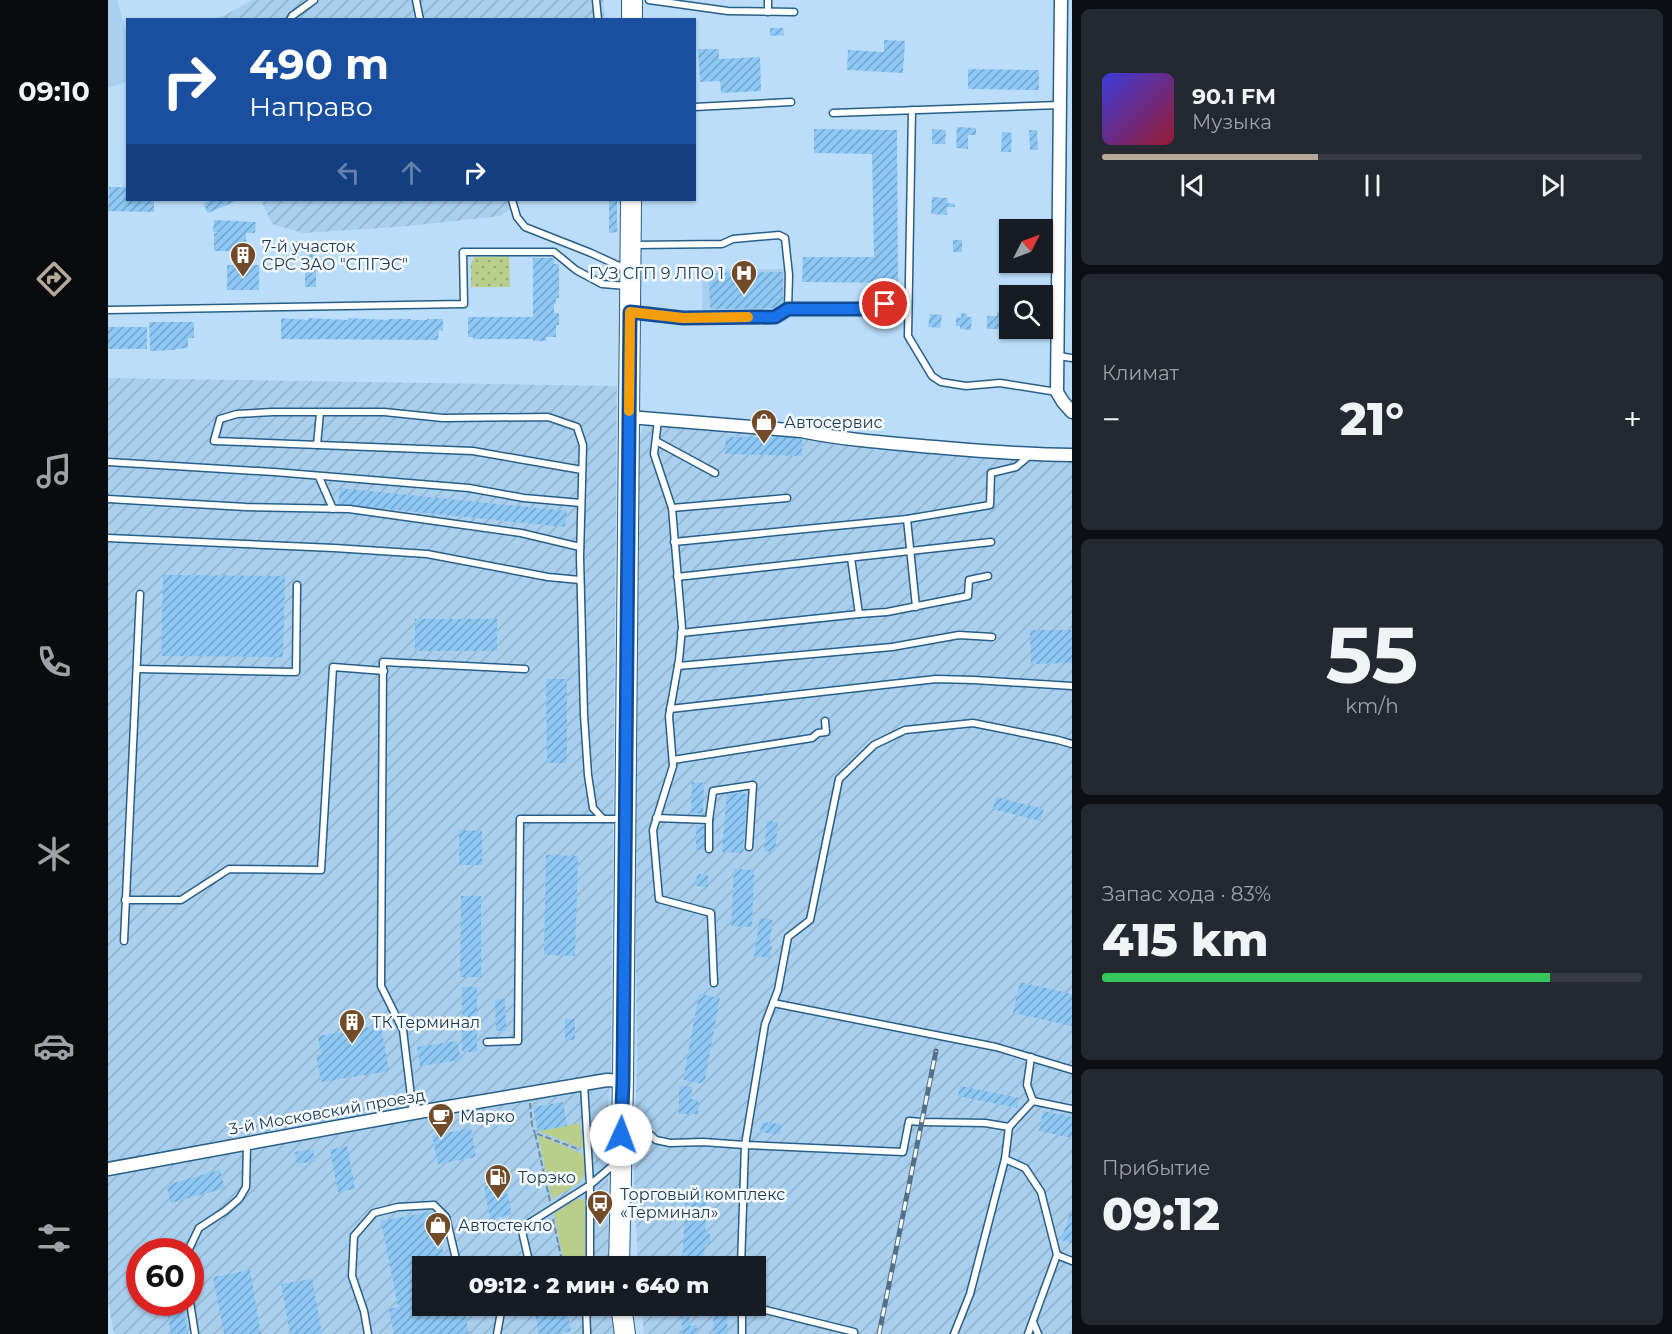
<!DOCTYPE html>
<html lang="ru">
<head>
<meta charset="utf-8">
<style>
	body { margin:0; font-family:Montserrat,sans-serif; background:#242831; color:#f1f3f6; height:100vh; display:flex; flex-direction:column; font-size:22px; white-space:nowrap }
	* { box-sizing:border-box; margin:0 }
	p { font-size:20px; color:#9ea1a6 }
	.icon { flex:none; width:33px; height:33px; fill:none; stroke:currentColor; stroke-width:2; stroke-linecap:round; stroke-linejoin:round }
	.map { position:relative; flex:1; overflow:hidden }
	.panel { display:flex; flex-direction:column; gap:9px; padding:9px; background:#0d0f14; width:600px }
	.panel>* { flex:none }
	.hud { position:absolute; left:18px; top:18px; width:570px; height:183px; border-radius:0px; box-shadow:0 2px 4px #0004; background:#1a4fa0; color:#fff; overflow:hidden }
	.needle { width:39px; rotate:48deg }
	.buttons { position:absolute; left:891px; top:219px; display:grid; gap:12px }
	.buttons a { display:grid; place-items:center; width:54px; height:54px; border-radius:0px; background:#171b24; box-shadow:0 2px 4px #0004; font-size:30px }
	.speed { position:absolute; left:18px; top:1238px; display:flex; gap:12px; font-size:30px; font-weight:700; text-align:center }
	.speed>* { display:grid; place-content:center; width:78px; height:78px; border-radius:50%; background:#171b24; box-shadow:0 2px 4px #0004; line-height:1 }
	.speed .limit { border:9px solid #d22; background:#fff; color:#111 }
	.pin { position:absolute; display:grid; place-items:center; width:51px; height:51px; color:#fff; margin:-26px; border:3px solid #fff; border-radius:50%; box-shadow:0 2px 6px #0007 }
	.me { position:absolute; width:66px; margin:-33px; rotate:2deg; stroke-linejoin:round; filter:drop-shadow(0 0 4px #0008) }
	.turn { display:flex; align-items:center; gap:21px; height:126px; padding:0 24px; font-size:27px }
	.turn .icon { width:78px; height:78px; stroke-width:2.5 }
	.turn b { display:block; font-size:42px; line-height:51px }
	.lanes { display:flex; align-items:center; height:57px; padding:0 24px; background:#0003; justify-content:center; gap:30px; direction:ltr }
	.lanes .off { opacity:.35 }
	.big { font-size:45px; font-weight:800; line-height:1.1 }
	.panel .widget { flex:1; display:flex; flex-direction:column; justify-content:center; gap:9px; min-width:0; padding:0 21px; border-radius:9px; background:#242831 }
	.panel .dial { align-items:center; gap:0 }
	.dial b { font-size:78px; line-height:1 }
	.song { display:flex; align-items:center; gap:18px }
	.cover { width:72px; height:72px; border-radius:9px; background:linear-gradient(135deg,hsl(240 70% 55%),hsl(350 70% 35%)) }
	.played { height:6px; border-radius:3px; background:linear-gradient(90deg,#b8a89a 40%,#363941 40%) }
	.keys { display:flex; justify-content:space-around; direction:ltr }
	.heat { display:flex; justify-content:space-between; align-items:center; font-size:33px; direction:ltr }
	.charge { height:9px; border-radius:4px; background:linear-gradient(90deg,#34c759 83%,#363941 0) }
	.trip { position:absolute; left:304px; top:1256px; width:354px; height:60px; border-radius:0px; background:#171b24; box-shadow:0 2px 4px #0004; font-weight:800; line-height:60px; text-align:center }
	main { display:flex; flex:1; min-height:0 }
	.tab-bar { display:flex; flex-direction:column; width:108px; justify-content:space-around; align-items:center; background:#090b0e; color:#9ea1a6 }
	.tab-bar .icon { width:42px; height:42px }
	.tab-bar .on { color:#b8a89a }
	.tab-bar b { font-size:27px; color:#f1f3f6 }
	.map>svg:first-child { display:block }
	.built { fill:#a9cfed }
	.industrial { fill:url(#industrial-furrows); fill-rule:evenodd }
	.grass { fill:#b9ce8b }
	.park { fill:url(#park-dots) }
	.building { fill:url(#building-hatch) }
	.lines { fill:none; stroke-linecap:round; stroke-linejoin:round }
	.service-casing { stroke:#265f87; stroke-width:9 }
	.minor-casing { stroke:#265f87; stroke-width:15 }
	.primary-casing { stroke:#265f87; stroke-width:22 }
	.path { stroke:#6e8ba2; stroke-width:2; stroke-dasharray:6 3; stroke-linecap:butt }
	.service { stroke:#fff; stroke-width:6 }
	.minor { stroke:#fff; stroke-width:12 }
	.primary { stroke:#fff; stroke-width:20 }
	.rail-casing { stroke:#557086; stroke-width:5 }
	.rail { stroke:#f4faff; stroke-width:3; stroke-dasharray:9; stroke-linecap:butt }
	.route-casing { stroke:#114b97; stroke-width:15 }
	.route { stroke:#1a73e8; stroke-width:10 }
	.slow { stroke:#f59e0b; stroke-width:10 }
	.labels { text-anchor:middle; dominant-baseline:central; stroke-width:5; stroke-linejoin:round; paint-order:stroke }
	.poi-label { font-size:16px; fill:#21394c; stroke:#f4faff; text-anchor:start }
	.street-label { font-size:16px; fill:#21394c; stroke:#f4faff }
</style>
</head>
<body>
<main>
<nav class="tab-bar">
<b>09:10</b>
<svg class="icon on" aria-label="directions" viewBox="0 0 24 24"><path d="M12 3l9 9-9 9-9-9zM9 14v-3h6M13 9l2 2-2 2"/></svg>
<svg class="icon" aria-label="music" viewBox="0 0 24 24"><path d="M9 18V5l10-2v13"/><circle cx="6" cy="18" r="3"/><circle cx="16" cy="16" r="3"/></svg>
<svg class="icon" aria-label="phone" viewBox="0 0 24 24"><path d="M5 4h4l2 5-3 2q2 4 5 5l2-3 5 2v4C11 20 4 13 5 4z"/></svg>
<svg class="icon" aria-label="climate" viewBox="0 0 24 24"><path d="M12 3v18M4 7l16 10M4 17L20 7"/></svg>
<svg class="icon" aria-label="car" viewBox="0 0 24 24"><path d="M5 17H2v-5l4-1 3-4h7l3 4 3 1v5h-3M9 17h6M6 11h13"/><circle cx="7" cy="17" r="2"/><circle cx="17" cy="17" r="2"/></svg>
<svg class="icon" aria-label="filters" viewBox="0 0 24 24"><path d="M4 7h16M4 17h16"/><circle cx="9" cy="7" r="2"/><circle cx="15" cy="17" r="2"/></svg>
</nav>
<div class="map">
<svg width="964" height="1334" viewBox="0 0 964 1334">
	<defs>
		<pattern id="industrial-furrows" width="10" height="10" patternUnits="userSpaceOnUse" patternTransform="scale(1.5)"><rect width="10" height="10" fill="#a9cfed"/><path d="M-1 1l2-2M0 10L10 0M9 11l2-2" fill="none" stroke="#91b2cd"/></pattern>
		<pattern id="park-dots" width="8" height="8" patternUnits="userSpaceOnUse" patternTransform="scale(1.5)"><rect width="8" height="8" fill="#b9ce8b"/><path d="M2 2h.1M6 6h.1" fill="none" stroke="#96a874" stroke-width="1.8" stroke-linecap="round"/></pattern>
		<pattern id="building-hatch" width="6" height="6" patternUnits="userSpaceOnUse" patternTransform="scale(1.5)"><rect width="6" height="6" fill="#8dc8f5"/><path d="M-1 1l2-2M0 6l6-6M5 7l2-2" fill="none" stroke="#73a3c9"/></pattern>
	</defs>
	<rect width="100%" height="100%" fill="#bbddf9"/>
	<g class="built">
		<polygon points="0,0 9,0 19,36 20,81 0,88"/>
		<polygon points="678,269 678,322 594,322 594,270"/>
	</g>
	<g class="industrial">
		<polygon points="144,0 495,0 497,19 104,20 119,14"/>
		<polygon points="153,200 414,200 393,216 290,227 195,233 164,224"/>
		<path d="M0,378L509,386L503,1069L500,1108V1266H315V1305H502L506,1334H6L0,1301ZM32,1251H82V1302H32Z"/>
		<polygon points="545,423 692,434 712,440 768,450 964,460 964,1334 536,1334 533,1305 648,1305 648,1266 530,1266 526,1179 529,1057 527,872 531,437 535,427 539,425"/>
	</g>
	<g class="grass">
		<polygon points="472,1123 476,1149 430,1131"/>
		<path d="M430,1135L475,1154C477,1167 480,1172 471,1183L444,1199Z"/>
		<polygon points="469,1199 475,1199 477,1203 477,1266 457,1266 446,1213"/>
	</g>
	<polygon class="park" points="401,256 402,287 363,287 363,263 367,257"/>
	<g class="building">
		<polygon points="662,28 675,28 676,35 662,36"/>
		<polygon points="776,40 797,41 795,73 739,70 740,50 776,52"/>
		<polygon points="590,49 611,49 611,59 652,57 653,91 613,93 612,81 592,82"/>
		<polygon points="860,69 931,70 931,90 860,89"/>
		<polygon points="849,127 868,128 868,135 860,135 860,149 848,148"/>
		<polygon points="706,129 789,130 790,283 694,282 695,257 766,257 764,154 706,153"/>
		<polygon points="824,129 838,130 837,144 824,144"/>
		<polygon points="921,130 929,130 930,150 922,150"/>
		<polygon points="894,132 904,133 903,152 893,152"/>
		<polygon points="1,187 20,187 20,200 46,200 46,212 0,211"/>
		<polygon points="824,197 840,198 839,203 847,204 847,207 839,207 839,215 823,214"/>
		<polygon points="104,200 130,200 100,213 95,204"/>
		<polygon points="501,200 509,200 509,232 501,233"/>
		<polygon points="106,220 148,222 147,233 138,233 138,251 106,251 106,233 113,232 105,232"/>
		<rect x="845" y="240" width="9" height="12"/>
		<rect x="197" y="249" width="11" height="38"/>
		<polygon points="425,258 446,258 446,264 451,264 451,298 448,298 448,304 446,304 446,313 451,313 451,325 448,325 448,337 438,337 438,341 425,341 425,339 365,339 365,337 360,337 360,317 425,317"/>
		<rect x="119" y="265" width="32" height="25"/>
		<polygon points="675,272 675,308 602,309 601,273"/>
		<polygon points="889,312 900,313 900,329 879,329 879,316 889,316"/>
		<polygon points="853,313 859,314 859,317 864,317 863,330 852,329 852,326 848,326 848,317 853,318"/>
		<polygon points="822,314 834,315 832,328 820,327"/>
		<polygon points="173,318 200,320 200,318 240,320 240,318 280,320 279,319 303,319 303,320 319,320 319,319 335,319 335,331 331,330 330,340 173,339"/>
		<polygon points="41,322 86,322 86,338 80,338 80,348 68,349 68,350 42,351"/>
		<rect x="0" y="327" width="39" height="22"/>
		<polygon points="618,437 694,437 694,456 617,454"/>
		<polygon points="232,488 459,511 457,527 230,504"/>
		<polygon points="55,575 177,576 175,657 53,656"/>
		<rect x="307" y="619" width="82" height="32"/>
		<polygon points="922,630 964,630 964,663 923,664"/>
		<polygon points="438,679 459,679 459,763 439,763"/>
		<polygon points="584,782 596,783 595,814 583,813"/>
		<polygon points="619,792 639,794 635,853 614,852"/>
		<polygon points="888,797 936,809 932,821 885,809"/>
		<polygon points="659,821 670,822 667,852 656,851"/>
		<polygon points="588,825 597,826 597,850 588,850"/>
		<polygon points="351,830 374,831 374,865 351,865"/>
		<polygon points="438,855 470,856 467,956 436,955"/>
		<polygon points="626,869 646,870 644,927 623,926"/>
		<polygon points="589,874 600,875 600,887 588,886"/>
		<polygon points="353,896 373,896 373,977 352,977"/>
		<polygon points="652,918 665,920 661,946 664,946 662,958 646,956"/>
		<polygon points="912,982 964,994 964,1026 905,1013"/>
		<rect x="354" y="987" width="15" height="65"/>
		<polygon points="591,994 612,998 596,1084 575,1080"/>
		<polygon points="397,999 398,1031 388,1031 387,1000"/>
		<rect x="457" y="1019" width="10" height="21"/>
		<polygon points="273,1025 281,1071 213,1082 208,1055 213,1054 210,1036"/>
		<polygon points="349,1041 353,1060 312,1066 309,1047"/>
		<polygon points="571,1086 584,1087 583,1099 590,1099 590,1114 571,1114"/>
		<polygon points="852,1086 911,1098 909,1108 850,1096"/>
		<polygon points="455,1102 459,1126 430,1131 425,1107"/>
		<polygon points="935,1111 964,1117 964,1138 931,1131"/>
		<polygon points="654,1122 673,1124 672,1135 652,1132"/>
		<polygon points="363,1128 368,1157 330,1164 324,1136"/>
		<polygon points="239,1146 247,1189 230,1192 222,1150"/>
		<polygon points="205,1149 207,1161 189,1164 187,1152"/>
		<polygon points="112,1170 117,1188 63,1203 58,1185"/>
		<polygon points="397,1182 404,1215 382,1219 376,1186"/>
		<polygon points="578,1191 600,1192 597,1233 602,1234 602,1244 597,1244 595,1266 574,1266"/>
		<polygon points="964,1208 964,1243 953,1240"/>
		<polygon points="327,1211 338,1266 315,1266 315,1305 345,1305 346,1309 356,1307 361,1334 286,1334 281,1309 290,1307 273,1221"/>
		<polygon points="142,1270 153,1334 116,1334 105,1277"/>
		<polygon points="204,1279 214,1334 182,1334 173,1284"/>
		<polygon points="57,1302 74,1302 80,1334 63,1334"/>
		<polygon points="425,1305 458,1305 463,1331 447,1334 431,1334"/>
		<polygon points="571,1305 580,1305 582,1326 588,1325 590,1334 575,1334"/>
		<polygon points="606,1307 620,1307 619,1334 605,1334"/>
	</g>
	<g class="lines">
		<g class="service-casing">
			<g id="service">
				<polyline points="308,0 312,20"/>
				<polyline points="488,0 490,20"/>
				<polyline points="541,0 620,11 686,12"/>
				<polyline points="660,0 660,12"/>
				<polyline points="182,20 184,16 206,0"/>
				<polyline points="586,107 683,102"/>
				<polyline points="804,110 800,336 824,376 833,382 858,386 892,383 949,392"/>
				<polyline points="725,113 952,105"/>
				<polyline points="404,200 409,217 417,227 483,253 520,270"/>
				<polyline points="527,245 614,244 625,239 671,235 677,238 681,275 680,309 766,309 777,304 787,294"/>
				<polyline points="0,310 356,304 355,252 446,252 468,270 494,284 519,286"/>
				<polyline points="526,313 575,318 667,317 680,309"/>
				<polyline points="950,356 964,358"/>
				<polyline points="550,420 546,454 564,508 574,628 571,660 561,716 565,766 545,830 551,899 603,913 606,983"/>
				<polyline points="548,441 607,473"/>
				<polyline points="209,445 212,413"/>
				<polyline points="0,462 166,472 361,488 416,498 473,503"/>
				<polyline points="474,470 365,451 106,441 112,419 129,414 165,412 276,412 335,418 440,417 469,427 475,445 472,557 476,715 480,775 485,808 495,819 513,819"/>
				<polyline points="211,477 225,509"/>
				<polyline points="0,499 138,507 241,509 413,533 472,547"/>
				<polyline points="564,508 679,498"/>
				<polyline points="799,519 808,607"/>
				<polyline points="0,538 226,548 319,554 440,577 472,580"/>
				<polyline points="566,542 799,519 882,505 883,473 908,467 921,456"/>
				<polyline points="743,558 751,614"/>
				<polyline points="569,577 883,542"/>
				<polyline points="573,633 751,614 779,612 860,596 861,580 880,576"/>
				<polyline points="570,666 784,647 851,635 884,637"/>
				<polyline points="29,669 188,672 189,585"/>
				<polyline points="562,709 828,679 866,680 964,686"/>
				<polyline points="565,760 704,738 710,733 718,732 717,721"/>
				<polyline points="548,818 601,820"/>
				<polyline points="601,849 601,820 605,791 645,785 641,847"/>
				<polyline points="17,900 73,900 121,869 213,870 225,667 276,671"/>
				<polyline points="16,941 32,594"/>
				<polyline points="665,1003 888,1047 964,1070"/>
				<polyline points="379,1042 410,1041 412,819 495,819"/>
				<polyline points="476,1084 482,1185 482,1266"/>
				<polyline points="925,1101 964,1109"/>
				<polyline points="305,1113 295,1030 273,986 275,662 417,669"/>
				<polyline points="518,1114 530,1119 538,1131 548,1140 562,1143 595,1142 637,1145 633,1266"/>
				<polyline points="901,1127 877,1123 814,1122 801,1121 795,1152 637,1145 657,1024 670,990 680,937 702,920 731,779 766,745 797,730 865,723 950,740 964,744"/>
				<polyline points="897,1159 917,1168 933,1192 949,1255 920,1334"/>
				<polyline points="80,1251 91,1228 117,1211 131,1199 138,1187 139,1144"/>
				<polyline points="949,1255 964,1261"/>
				<polyline points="422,1266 414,1231 418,1225 482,1185 510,1161"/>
				<polyline points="82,1302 87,1334"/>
				<polyline points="478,1305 479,1334"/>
				<polyline points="634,1305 634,1334"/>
				<polyline points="637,1305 746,1332 746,1334"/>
				<polyline points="394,1306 404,1305"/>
				<polyline points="925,1322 930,1334"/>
				<polyline points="260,1334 256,1311 244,1276 246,1236 266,1213 290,1207 326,1205 338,1217 348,1259 357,1266"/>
				<polyline points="389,1334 394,1306"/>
				<polyline points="846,1334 862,1294 897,1159 901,1127 925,1101 919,1085 923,1057"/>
			</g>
		</g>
		<g class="minor-casing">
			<g id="minor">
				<polyline points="953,0 949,392 955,402 964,412"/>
				<path d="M521,417L693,431C737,440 781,443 826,447C872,451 918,455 964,455"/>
				<polyline points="0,1169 305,1113 499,1080 515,1081"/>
			</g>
		</g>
		<g class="primary-casing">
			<g id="primary">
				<polyline points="524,20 524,0"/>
				<polyline points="511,1266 515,1081 523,200"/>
				<polyline points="513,1305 517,1334"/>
			</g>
		</g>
		<g class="path">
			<polyline points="422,1103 424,1125 427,1133"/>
			<polyline points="488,1140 496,1140"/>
			<polyline points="442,1201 427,1133 470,1149"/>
			<polyline points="445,1219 455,1266"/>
		</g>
		<use href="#service" class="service"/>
		<use href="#minor" class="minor"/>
		<use href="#primary" class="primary"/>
		<g class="rail-casing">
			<polyline id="rail" points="771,1334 828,1051"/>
		</g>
		<use href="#rail" class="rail"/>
	</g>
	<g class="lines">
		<g class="route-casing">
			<polyline id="route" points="513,1135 515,1081 522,312 575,318 667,317 680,309 766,309 777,304"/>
		</g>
		<use href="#route" class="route"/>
		<polyline class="slow" points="521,411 522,312 575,318 640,317"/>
	</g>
	<defs>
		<g id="building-pin" transform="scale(1.35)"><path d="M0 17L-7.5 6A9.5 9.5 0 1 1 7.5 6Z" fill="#724c29" stroke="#f4faff"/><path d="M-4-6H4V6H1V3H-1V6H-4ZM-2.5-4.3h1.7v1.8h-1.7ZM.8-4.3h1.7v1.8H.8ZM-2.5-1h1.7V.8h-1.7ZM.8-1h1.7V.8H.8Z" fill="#fff"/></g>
		<g id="hospital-pin" transform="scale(1.35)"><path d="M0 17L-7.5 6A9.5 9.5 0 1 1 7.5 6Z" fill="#724c29" stroke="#f4faff"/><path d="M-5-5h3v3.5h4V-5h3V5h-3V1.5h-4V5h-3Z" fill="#fff"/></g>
		<g id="shop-pin" transform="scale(1.35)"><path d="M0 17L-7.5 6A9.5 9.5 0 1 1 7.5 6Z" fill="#724c29" stroke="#f4faff"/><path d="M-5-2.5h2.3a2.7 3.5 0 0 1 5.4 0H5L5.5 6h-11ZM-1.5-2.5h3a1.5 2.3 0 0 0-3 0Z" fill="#fff"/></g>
		<g id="cafe-pin" transform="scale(1.35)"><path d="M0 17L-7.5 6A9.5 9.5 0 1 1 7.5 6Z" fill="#724c29" stroke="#f4faff"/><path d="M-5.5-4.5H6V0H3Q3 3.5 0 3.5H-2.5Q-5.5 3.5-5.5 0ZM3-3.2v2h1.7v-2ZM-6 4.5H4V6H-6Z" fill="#fff"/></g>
		<g id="fuel-pin" transform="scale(1.35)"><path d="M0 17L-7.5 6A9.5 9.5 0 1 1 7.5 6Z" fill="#724c29" stroke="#f4faff"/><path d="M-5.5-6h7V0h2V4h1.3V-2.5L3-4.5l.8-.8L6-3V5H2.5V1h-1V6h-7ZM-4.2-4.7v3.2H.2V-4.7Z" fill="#fff"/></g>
		<g id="bus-pin" transform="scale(1.35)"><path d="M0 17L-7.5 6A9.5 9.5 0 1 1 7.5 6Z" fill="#724c29" stroke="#f4faff"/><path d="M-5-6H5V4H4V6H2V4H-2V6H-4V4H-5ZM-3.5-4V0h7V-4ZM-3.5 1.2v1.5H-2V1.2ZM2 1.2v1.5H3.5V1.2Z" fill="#fff"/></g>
	</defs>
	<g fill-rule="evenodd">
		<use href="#building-pin" x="135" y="255"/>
		<use href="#hospital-pin" x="636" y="273"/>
		<use href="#shop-pin" x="656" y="422"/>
		<use href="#building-pin" x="244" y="1022"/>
		<use href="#cafe-pin" x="333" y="1116"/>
		<use href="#fuel-pin" x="390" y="1177"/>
		<use href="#bus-pin" x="492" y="1203"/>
		<use href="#shop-pin" x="330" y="1225"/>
	</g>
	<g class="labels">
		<g class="poi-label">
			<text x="154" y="246">7-й участок<tspan x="154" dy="18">СРС ЗАО "СПГЭС"</tspan></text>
			<text x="616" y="273" text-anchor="end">ГУЗ СГП 9 ЛПО 1</text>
			<text x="676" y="422">Автосервис</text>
			<text x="264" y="1022">ТК Терминал</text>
			<text x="352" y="1116">Марко</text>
			<text x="410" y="1177">Торэко</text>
			<text x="512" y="1194">Торговый комплекс<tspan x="512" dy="18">«Терминал»</tspan></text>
			<text x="350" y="1225">Автостекло</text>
		</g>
		<g class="street-label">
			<text transform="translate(219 1112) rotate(-10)">3-й Московский проезд</text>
		</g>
	</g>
</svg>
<div class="buttons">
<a><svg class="needle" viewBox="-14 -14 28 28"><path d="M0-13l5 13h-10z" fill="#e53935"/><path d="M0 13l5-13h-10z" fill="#9ea1a6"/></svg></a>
<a><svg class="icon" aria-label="search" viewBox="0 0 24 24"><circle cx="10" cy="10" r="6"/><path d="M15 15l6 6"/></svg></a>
</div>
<div class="speed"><div class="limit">60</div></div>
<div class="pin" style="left:777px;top:304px;background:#d93025"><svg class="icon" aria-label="arrive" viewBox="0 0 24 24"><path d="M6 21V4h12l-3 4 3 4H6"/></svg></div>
<svg class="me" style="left:513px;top:1135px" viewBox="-20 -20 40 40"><circle r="19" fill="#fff"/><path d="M0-13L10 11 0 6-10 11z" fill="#1a73e8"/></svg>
<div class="trip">09:12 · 2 мин · 640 m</div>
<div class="hud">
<div class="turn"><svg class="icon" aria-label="right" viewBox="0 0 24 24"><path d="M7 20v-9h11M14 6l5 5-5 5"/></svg><div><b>490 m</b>Направо</div></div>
<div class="lanes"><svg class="icon off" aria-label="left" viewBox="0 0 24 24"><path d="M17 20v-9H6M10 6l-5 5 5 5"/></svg><svg class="icon off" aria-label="ahead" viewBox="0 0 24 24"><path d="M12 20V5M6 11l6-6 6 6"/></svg><svg class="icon" aria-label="right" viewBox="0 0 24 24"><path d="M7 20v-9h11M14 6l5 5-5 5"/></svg></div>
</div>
</div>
<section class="panel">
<div class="widget">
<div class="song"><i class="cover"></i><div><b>90.1 FM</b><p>Музыка</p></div></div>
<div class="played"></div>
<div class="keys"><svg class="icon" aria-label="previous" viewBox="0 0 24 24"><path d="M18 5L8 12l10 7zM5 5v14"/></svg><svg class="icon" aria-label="pause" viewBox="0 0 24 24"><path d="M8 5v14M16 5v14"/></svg><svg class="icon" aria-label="next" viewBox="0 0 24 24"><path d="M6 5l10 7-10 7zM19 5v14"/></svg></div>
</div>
<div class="widget"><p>Климат</p>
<div class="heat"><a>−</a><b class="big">21°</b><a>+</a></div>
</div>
<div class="widget dial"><b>55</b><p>km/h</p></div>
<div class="widget"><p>Запас хода · 83%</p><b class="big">415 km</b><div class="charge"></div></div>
<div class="widget"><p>Прибытие</p><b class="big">09:12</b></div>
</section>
</main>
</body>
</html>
